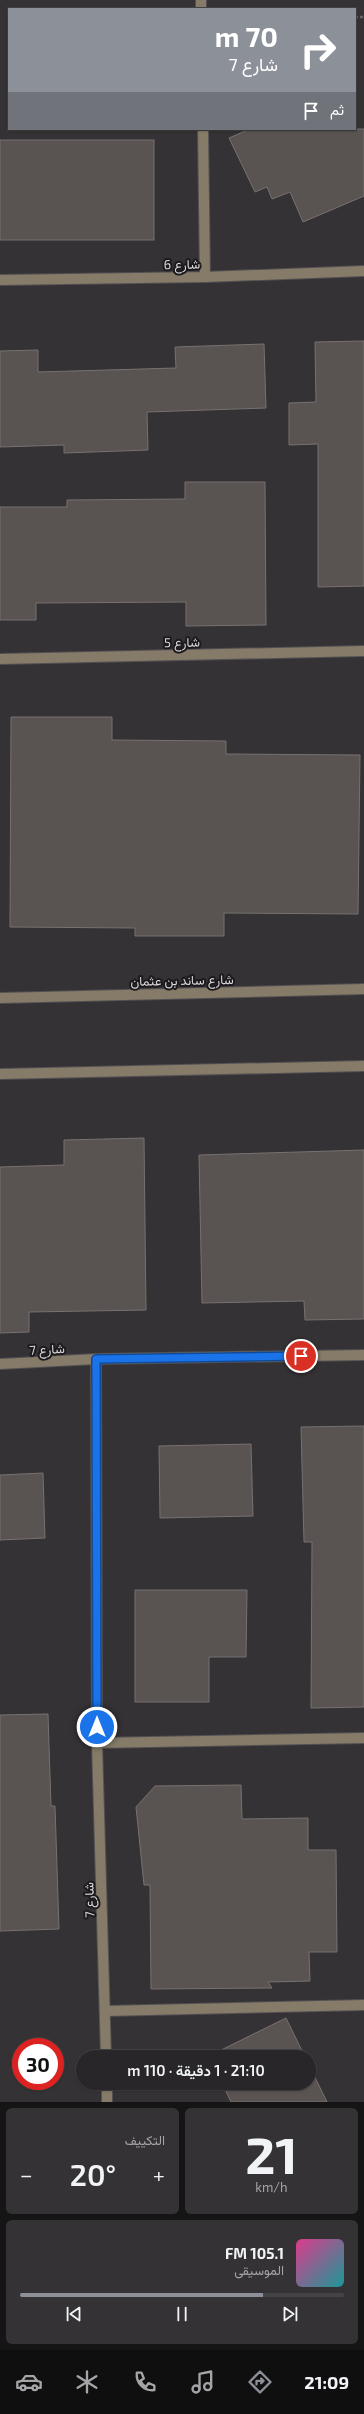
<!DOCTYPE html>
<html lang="ar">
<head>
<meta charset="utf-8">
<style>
	body { margin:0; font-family:"Exo 2",Vazirmatn,sans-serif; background:#343234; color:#f1f3f6; direction:rtl; height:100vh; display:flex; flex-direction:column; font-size:15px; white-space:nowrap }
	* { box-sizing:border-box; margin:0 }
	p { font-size:13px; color:#a5a5a8 }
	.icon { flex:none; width:22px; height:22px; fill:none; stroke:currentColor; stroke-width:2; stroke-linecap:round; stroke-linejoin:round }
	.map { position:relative; height:2102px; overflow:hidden; direction:ltr }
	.details { display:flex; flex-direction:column; gap:6px; padding:6px; background:#161516; flex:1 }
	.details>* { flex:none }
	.banner { position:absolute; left:8px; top:8px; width:348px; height:122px; border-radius:0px; box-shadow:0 1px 3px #0004,0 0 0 1px #444345; direction:rtl; background:#8c9099; color:#fff; overflow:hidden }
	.speed { position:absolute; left:12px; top:2038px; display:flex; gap:8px; font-size:20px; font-weight:700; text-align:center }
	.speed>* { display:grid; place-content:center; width:52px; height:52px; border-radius:50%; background:#282628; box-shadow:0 1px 3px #0004,0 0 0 1px #444345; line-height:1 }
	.speed .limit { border:6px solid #d22; background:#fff; color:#111 }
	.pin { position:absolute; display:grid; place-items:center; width:34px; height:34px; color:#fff; margin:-17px; border:2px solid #fff; border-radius:50%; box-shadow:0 1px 4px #0007 }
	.me { position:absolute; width:44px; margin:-22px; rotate:0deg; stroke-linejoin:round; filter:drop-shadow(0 0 3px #0008) }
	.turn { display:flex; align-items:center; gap:14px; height:84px; padding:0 12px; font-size:18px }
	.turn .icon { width:52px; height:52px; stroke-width:2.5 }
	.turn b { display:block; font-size:28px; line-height:34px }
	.then { display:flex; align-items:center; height:38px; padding:0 12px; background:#0003; gap:8px; font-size:15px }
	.big { font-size:30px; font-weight:600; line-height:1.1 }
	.details .tile { flex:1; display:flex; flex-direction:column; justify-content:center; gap:6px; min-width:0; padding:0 14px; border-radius:6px; background:#343234 }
	.details .dial { align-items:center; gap:0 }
	.dial b { font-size:52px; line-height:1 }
	.song { display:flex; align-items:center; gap:12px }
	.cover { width:48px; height:48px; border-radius:6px; background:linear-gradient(135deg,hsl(330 70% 55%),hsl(180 70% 35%)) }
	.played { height:4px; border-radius:2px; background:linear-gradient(90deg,#8c9099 75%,#444345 75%) }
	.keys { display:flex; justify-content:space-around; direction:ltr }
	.heat { display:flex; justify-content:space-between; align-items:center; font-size:22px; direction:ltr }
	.details .tiles { flex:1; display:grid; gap:6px; grid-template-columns:1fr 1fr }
	.tile:last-child { grid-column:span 2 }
	.trip { position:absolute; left:76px; top:2050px; width:240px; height:40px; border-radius:20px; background:#282628; box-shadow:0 1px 3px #0004,0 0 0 1px #444345; font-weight:600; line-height:40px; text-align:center; direction:rtl }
	.dock { display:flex; height:64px; justify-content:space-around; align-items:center; background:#100f10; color:#a5a5a8 }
	.dock .icon { width:28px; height:28px }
	.dock .current { color:#8c9099 }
	.dock b { font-size:18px; color:#f1f3f6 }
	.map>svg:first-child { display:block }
	.building { fill:#595452; stroke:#777170 }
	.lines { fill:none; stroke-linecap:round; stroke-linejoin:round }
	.minor-casing { stroke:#535053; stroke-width:12 }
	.path { stroke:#686568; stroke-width:2.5; stroke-dasharray:3 2; stroke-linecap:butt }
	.minor { stroke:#857b68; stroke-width:10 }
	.route-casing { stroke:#114b97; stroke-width:10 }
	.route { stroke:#1a73e8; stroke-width:7 }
	.labels { text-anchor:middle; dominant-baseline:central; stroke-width:4; stroke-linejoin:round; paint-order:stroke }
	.street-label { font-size:13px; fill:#d9d7d9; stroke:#1c1a1c }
</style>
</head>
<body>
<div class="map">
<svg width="364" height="2102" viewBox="0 0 364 2102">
	<rect width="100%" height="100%" fill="#353235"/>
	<g class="building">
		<polygon points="250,129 364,129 364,196 303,222 290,192 272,199 267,187 255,192 229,138"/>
		<rect x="0" y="140" width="154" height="100"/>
		<polygon points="364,341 364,586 318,587 318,444 289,445 289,403 316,402 315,342"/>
		<polygon points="264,344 266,408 147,412 148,450 64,453 64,445 0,447 0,351 38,350 38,372 176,368 175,347"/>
		<polygon points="185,482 265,482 266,625 186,626 186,602 36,603 36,620 0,620 0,507 67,507 67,500 185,499"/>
		<polygon points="11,717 112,717 112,740 226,741 226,754 360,755 358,914 224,913 224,936 135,936 135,928 10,927"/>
		<polygon points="144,1138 146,1310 29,1312 29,1332 0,1333 0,1167 64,1165 64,1140"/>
		<polygon points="364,1150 364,1319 305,1320 304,1301 202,1303 199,1155"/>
		<polygon points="364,1426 364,1707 311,1708 312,1542 304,1542 301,1427"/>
		<polygon points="251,1444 253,1516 160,1518 159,1446"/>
		<polygon points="43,1473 45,1538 0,1540 0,1475"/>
		<polygon points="135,1590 247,1590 246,1657 209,1657 209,1702 135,1702"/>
		<polygon points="48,1714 51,1806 55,1806 59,1929 0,1931 0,1715"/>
		<polygon points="241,1785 242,1819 308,1818 308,1850 336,1850 337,1952 309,1952 310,1981 268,1982 272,1988 151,1989 150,1885 144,1885 136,1807 155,1786"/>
		<polygon points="286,2018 305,2057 209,2057 209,2056"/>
		<polygon points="309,2065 327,2102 231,2102 222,2083 309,2083"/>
	</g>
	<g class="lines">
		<g class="minor-casing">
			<g id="minor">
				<polyline points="201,0 201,9"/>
				<polyline points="203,129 205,277"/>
				<polyline points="0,280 205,277 364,271"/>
				<polyline points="0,659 364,651"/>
				<polyline points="0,998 364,989"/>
				<polyline points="0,1074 364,1066"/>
				<polyline points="96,1359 97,1743 106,2057"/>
				<polyline points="0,1364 96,1359 364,1355"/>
				<polyline points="97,1743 364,1738"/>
				<polyline points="105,2011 364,2005"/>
				<polyline points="107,2083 107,2102"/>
			</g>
		</g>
		<polyline class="path" points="355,17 364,17"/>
		<use href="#minor" class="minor"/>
	</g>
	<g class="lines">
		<g class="route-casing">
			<polyline id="route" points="97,1727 96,1359 301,1356"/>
		</g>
		<use href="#route" class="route"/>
	</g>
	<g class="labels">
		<g class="street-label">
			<text transform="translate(182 264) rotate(-1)">شارع 6</text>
			<text transform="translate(182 642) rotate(-1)">شارع 5</text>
			<text transform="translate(182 980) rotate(-1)">شارع ساند بن عثمان</text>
			<text transform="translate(47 1349) rotate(-3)">شارع 7</text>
			<text transform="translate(89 1900) rotate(-92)">شارع 7</text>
		</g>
	</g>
</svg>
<div class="speed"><div class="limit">30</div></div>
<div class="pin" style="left:301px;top:1356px;background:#d93025"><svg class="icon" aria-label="arrive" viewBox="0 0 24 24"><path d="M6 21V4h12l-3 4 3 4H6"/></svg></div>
<svg class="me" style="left:97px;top:1727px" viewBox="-20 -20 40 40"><circle r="17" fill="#1a73e8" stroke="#fff" stroke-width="3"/><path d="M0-11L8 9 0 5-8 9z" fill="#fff"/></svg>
<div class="trip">21:10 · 1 دقيقة · 110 m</div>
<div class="banner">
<div class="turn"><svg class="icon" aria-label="right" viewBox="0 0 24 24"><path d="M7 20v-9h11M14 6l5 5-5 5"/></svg><div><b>70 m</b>شارع 7</div></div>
<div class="then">ثم<svg class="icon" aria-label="arrive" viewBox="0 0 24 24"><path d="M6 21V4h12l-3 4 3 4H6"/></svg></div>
</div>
</div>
<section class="details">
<div class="tiles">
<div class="tile dial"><b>21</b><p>km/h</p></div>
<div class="tile"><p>التكييف</p>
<div class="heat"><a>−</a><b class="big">20°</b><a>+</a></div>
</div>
<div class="tile">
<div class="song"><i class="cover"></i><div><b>105.1 FM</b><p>الموسيقى</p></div></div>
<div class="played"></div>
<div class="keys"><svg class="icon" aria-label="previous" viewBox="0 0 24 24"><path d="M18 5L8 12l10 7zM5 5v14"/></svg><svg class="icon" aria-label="pause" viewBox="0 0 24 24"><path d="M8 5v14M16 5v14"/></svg><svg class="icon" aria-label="next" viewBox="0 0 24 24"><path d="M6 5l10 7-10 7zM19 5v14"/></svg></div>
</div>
</div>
</section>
<nav class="dock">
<b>21:09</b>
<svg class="icon current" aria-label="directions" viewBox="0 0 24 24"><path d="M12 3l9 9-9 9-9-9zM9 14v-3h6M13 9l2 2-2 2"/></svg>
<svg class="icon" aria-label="music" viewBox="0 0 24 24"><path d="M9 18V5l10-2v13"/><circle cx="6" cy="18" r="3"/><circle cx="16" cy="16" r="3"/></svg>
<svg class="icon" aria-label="phone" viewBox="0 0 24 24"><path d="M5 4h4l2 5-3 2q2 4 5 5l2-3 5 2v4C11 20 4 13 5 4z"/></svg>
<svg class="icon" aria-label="climate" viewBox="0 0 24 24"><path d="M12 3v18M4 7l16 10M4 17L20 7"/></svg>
<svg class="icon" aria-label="car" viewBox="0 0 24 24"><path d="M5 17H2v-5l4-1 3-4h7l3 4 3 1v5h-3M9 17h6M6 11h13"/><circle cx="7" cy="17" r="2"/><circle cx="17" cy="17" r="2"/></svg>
</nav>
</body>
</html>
